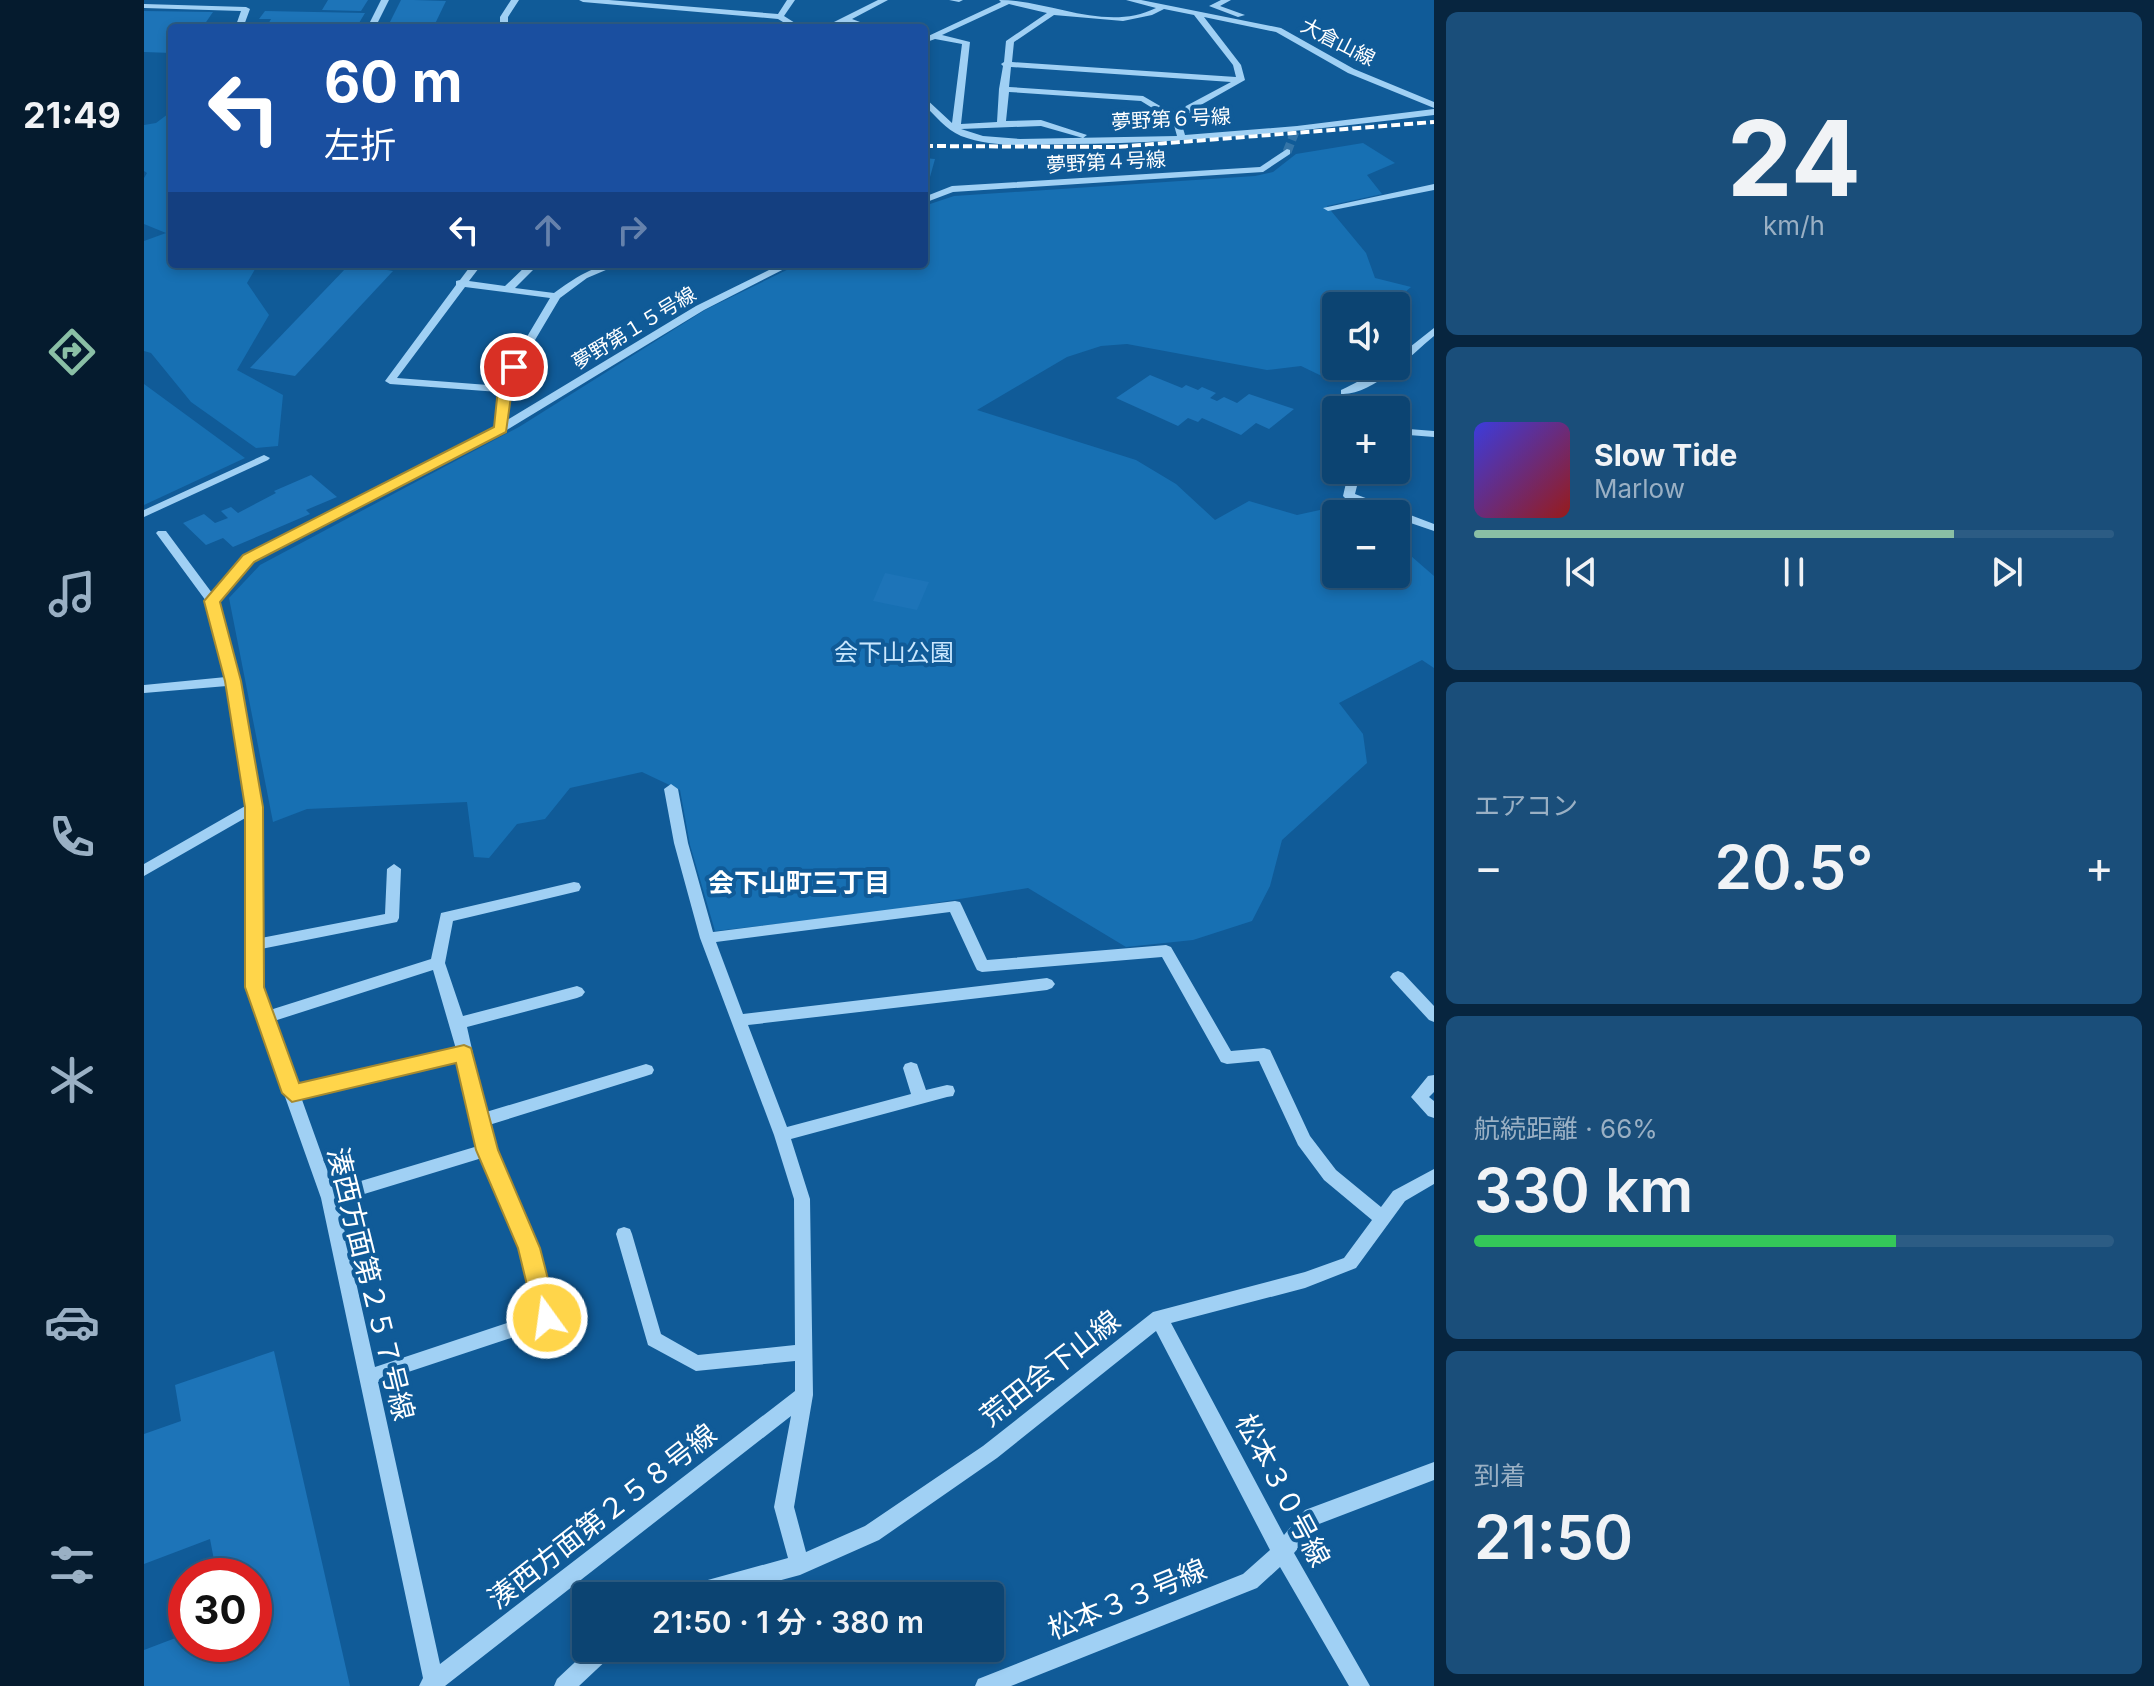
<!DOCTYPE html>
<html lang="ja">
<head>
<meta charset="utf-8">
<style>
	body { margin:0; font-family:Inter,"Noto Sans JP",sans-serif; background:#1a4e7a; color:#f1f3f6; height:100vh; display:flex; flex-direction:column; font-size:30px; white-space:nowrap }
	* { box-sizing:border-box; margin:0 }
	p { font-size:26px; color:#9ab0c4 }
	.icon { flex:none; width:44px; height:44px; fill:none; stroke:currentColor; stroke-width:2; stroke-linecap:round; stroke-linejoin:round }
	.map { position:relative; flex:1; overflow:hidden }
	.details { display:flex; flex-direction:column; gap:12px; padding:12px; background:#07253f; width:720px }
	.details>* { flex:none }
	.guide { position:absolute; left:24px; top:24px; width:760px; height:244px; border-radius:8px; box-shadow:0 4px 12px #0003,0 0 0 2px #2c5c84; background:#1a4fa0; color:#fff; overflow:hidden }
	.buttons { position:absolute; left:1178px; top:292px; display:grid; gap:16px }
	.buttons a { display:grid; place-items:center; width:88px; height:88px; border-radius:8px; background:#0c4472; box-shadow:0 4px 12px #0003,0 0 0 2px #2c5c84; font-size:40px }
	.speed { position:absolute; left:24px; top:1558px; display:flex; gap:16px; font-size:40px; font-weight:700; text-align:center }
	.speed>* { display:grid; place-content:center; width:104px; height:104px; border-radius:50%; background:#0c4472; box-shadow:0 4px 12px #0003,0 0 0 2px #2c5c84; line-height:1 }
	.speed .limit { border:12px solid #d22; background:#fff; color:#111 }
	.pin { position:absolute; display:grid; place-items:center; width:68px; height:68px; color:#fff; margin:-34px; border:4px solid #fff; border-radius:50%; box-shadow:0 2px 8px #0007 }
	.me { position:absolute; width:88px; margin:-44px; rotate:346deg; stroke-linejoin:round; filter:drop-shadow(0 0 6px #0008) }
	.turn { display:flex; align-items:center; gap:28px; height:168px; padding:0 24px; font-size:36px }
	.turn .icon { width:104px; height:104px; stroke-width:2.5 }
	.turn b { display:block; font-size:56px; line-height:68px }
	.lanes { display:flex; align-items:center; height:76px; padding:0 24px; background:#0003; justify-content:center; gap:40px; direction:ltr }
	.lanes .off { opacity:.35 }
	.big { font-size:60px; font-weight:600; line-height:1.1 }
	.details .tile { flex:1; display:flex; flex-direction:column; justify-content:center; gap:12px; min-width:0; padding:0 28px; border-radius:12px; background:#1a4e7a }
	.details .dial { align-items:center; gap:0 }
	.dial b { font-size:104px; line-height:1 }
	.song { display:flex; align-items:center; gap:24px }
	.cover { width:96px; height:96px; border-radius:12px; background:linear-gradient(135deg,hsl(240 70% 55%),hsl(0 70% 35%)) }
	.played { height:8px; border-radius:4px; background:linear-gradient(90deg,#8abfa5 75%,#2c5c84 75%) }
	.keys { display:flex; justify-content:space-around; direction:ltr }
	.heat { display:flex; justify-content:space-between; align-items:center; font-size:44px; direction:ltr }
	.charge { height:12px; border-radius:6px; background:linear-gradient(90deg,#34c759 66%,#2c5c84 0) }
	.trip { position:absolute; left:428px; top:1582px; width:432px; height:80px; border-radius:8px; background:#0c4472; box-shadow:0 4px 12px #0003,0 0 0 2px #2c5c84; font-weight:600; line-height:80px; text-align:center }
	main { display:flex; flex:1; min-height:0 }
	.dock { display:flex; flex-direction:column; width:144px; justify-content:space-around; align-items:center; background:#051b2e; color:#9ab0c4 }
	.dock .icon { width:56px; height:56px }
	.dock .on { color:#8abfa5 }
	.dock b { font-size:36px; color:#f1f3f6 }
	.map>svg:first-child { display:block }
	.green { fill:#1770b3 }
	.building { fill:#1d74b8 }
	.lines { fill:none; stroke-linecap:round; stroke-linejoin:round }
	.minor-tunnel { stroke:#3474a7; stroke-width:9; stroke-dasharray:9 4; stroke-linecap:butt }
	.minor { fill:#a0d0f4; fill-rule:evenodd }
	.rail { stroke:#fff; stroke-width:4; stroke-dasharray:9 4; stroke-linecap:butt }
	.route { fill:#ffd54a; stroke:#a68a30; stroke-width:2 }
	.labels { text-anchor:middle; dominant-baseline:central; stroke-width:8; stroke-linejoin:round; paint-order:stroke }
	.far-street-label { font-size:20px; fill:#fff; stroke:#105b98 }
	.park-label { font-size:24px; fill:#c9e7fe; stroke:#105b98 }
	.neighbourhood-label { font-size:26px; font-weight:bold; fill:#fff; stroke:#105b98 }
	.near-street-label { font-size:28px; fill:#fff; stroke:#105b98 }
</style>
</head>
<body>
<main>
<nav class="dock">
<b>21:49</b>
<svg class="icon on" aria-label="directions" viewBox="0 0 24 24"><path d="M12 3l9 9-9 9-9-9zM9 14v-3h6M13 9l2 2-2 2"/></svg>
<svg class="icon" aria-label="music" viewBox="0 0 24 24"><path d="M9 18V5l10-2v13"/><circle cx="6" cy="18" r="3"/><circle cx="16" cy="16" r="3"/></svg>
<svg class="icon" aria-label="phone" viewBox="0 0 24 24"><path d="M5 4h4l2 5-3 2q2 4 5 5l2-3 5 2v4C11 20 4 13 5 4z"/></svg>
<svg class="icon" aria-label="climate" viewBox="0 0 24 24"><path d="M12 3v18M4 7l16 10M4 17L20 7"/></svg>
<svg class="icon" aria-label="car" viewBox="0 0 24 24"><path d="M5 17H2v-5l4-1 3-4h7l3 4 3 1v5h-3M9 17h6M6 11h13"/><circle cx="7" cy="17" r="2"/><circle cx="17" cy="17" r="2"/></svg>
<svg class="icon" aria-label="filters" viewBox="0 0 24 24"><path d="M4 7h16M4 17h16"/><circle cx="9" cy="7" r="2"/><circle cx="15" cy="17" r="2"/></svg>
</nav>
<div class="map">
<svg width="1290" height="1686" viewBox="0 0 1290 1686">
	<rect width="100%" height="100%" fill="#105b98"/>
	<g class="green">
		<polygon points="28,111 28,264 114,264 103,283 125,315 93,370 139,395 134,446 112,448 47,402 7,353 0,351 0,241 22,233 0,224 0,178 3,173 0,171 0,125 12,123"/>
		<polygon points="1219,143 1251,163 1223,175 1238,194 1183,206 1222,253 1231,278 1267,287 1245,306 1192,306 1192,366 1201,368 1184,379 1157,366 1123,370 983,344 957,346 923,357 833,410 992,460 1032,484 1071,520 1105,501 1153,515 1185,508 1198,514 1192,514 1192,574 1252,574 1252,543 1290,576 1290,668 1278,660 1195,703 1219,734 1223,763 1138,840 1126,886 1108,921 1049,940 982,947 884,888 729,913 571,931 546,845 536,790 498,772 426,788 401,819 373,824 345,858 330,857 323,802 163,809 129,822 85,598 116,565 375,427 561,310 655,264 780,264 780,206 810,196 1111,176 1129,172 1152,154"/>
		<polygon points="0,384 101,458 0,505"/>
	</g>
	<g class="building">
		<polygon points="184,0 224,0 217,11 178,10"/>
		<polygon points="257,0 270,0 302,1 289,28 243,28"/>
		<polygon points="0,11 69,12 58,28 28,28 28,53 0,52"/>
		<polygon points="121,11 221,13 212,28 122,28 127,19 115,19"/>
		<polygon points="780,158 791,159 781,195 780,195"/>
		<polygon points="214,265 249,271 151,376 106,368 203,267"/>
		<polygon points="1006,375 1038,388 1042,385 1054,390 1058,387 1072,393 1066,398 1073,401 1080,397 1093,403 1105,394 1150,409 1125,429 1112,423 1097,435 1058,418 1054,422 1044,418 1034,426 972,398"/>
		<polygon points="167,475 193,497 162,510 166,514 89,547 79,538 62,545 39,523 60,514 71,523 84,518 77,511 87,507 94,513 132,493 130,491"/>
		<polygon points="741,573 785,582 773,610 729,601"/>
		<polygon points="130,1351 206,1686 0,1686 0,1650 42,1634 42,1644 110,1644 110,1576 73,1576 66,1539 0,1564 0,1434 37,1421 31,1385"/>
	</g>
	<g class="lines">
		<polyline class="minor-tunnel" points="1143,152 1152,129"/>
		<g class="minor">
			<polygon points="237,0 245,0 231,28 223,28"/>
			<polygon points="367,0 375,0 364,17 364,28 356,28 356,17"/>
			<polygon points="435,0 465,0 634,14 643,0 651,0 640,16 659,28 649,28 634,19 439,2"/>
			<polygon points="734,0 744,0 708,19 732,28 720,28 701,22 688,28 678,28"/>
			<polygon points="805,0 819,0 815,2"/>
			<path d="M855,0C906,0 962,33 1012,8L982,0H997L1137,28L1210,69L1290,102V108L1204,73L1132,32L1060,17L1097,65L1101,80L1048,110L1038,125L1041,135L1153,126L1290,109V115C1169,130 1048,143 926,144C891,144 851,149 817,136C801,129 792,116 780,105V97L808,123L818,44L791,39L780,43V38L857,2ZM865,4L903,13L862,41L860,62L857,64L859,66L855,89L853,122L817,124L826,42L798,35ZM1020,9L1050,15L1089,65L1092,77L868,62L870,42L910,15L979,21L1008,15ZM867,67L1087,82L1042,106L1038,112L1023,110L999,96L865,87ZM865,92L997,101L1018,114L1035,117L1030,125L1033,136L876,139L839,136L817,129L897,126L939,138L943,135L897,120L862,121Z"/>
			<polygon points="1077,0 1087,0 1076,6 1101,15 1094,17 1065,6"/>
			<polygon points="0,4 102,7 106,9 99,28 91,28 97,11 0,8"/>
			<polygon points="1143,149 1146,150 1146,154 1119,172 809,192 780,203 780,197 808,186 1116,167"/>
			<polygon points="1290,184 1290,190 1184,211 1179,208"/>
			<path d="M328,264H338L325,281L361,286L384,264H395L371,288L410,293C431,278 450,264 476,264L443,278L416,298L375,367L366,389L363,420L552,306L637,264H650L560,310L361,431L109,562L74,602L95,681L117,807V938L241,914L243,869L250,864L257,869L255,918L253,922L117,949L118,987L126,1010L287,959L297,913L430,882L435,883L437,887L435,891L309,921L301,963L319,1016L433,986L438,988L441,992L438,996L433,998L323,1027L342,1112L502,1064L508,1066L510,1070L508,1074L502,1076L345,1125L351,1150L394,1248L412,1318L409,1324L234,1382L296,1664L651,1391V1361L552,1371L504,1345L472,1234L474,1229L480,1227L486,1229L488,1234L517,1334L554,1355L651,1345L650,1199L630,1135L556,938L530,843L520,789L527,784L534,789L544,843L569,932L811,901L816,902L818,906L843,960L1022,945L1027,947L1087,1051L1120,1048L1126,1050L1166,1136L1192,1170L1237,1207L1249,1191L1290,1169V1184L1261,1201L1212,1268L1161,1288L1027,1323L1140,1535L1161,1510L1290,1462V1480L1175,1524L1150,1553L1226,1686H1205L1136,1567L1113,1588L867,1686H831L834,1679L1099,1574L1126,1550L1012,1331L853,1458L735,1540L656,1575L578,1596H532L535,1589L542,1586L644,1558L630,1507L647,1416L301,1686H275L279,1678L177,1198L102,987L103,817L0,876V864L103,805L83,686L0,693V685L82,677L62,601L12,533L14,531H22L68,593L101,556L352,426L355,392L246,384L241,381L312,285V281L316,280ZM321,287L406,298L365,367L357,386L253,378ZM806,912L831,966L833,970L838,972L1018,957L1077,1062L1083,1064L1115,1061L1154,1145L1180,1180L1228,1220L1200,1258L1161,1272L1009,1312L839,1446L721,1526L662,1552L650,1507L669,1395L666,1199L647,1139L803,1097L809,1096L811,1091L809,1086L803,1085L782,1090L773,1064L767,1062L761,1064L759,1068L767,1094L643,1127L604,1025L903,990L908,988L911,984L908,980L903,978L599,1014L572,942ZM289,970L312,1049L153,1085L130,1021ZM315,1060L334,1146L190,1189L157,1097ZM338,1158L376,1248L393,1313L231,1367L194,1202Z"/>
			<path d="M1290,328V336C1267,355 1228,396 1197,394V390C1211,384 1240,366 1252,366V358Z"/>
			<polygon points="1252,428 1290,431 1290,437 1252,434"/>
			<polygon points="120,455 126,458 124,460 0,517 0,510"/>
			<polygon points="1205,470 1217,470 1211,494 1290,524 1290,531 1252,518 1252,514 1242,514 1201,498 1199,496"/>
			<polygon points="1254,971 1259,973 1290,1006 1290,1022 1285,1020 1249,981 1246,977 1249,973"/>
			<polygon points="1290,1075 1290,1092 1285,1097 1290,1101 1290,1118 1284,1116 1267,1097 1284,1076"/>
			<polygon points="446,1648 471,1648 468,1655 435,1686 410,1686 413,1679"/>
		</g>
		<polyline class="rail" points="780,146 973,147 1290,122"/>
	</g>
	<polygon class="route" points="365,364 377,367 368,389 362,432 110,562 76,602 97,681 119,807 120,987 155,1083 320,1045 327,1048 354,1150 396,1248 414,1318 411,1326 403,1329 395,1326 391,1318 374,1248 332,1150 312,1063 148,1102 138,1093 101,987 101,807 81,681 60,601 99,555 350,427 354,389"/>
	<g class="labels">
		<g class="far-street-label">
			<text transform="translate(1194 42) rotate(27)">大倉山線</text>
			<text transform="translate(1027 119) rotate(-3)">夢野第６号線</text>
			<text transform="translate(962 162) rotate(-3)">夢野第４号線</text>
			<text transform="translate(490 328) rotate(-31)">夢野第１５号線</text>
		</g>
		<g class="park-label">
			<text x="750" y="652">会下山公園</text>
		</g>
		<g class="neighbourhood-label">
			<text x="655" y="882">会下山町三丁目</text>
		</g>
		<g class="near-street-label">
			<text transform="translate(227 1284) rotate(76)">湊西方面第２５７号線</text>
			<text transform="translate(906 1368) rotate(-38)">荒田会下山線</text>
			<text transform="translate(1139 1490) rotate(62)">松本３０号線</text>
			<text transform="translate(458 1516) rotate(-38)">湊西方面第２５８号線</text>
			<text transform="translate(983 1599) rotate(-22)">松本３３号線</text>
		</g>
	</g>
</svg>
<div class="buttons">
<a><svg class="icon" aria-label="sound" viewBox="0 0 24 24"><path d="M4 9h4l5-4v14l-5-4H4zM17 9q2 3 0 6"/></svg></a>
<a>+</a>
<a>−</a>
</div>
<div class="speed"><div class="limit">30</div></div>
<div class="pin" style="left:370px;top:367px;background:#d93025"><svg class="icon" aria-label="arrive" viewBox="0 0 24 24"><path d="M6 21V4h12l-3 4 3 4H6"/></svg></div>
<svg class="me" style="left:403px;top:1318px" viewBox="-20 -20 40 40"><circle r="17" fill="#ffd54a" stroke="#fff" stroke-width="3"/><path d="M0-11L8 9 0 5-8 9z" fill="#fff"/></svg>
<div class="trip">21:50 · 1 分 · 380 m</div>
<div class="guide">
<div class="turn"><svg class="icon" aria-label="left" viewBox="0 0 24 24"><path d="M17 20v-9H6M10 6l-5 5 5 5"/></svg><div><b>60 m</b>左折</div></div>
<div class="lanes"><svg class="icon" aria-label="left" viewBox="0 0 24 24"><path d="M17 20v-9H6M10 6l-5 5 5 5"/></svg><svg class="icon off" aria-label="ahead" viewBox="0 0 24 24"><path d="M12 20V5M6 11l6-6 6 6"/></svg><svg class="icon off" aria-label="right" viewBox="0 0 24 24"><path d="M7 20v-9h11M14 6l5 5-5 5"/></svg></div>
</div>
</div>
<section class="details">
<div class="tile dial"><b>24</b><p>km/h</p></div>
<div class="tile">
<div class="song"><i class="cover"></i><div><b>Slow Tide</b><p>Marlow</p></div></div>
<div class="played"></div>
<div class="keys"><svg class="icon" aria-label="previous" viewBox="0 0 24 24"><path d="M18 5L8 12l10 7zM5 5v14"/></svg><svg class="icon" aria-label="pause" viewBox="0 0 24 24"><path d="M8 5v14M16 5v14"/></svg><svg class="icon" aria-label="next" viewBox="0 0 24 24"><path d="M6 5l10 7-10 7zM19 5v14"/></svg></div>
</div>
<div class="tile"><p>エアコン</p>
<div class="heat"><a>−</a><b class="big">20.5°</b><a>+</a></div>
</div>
<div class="tile"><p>航続距離 · 66%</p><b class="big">330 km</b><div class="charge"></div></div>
<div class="tile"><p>到着</p><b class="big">21:50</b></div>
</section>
</main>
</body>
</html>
